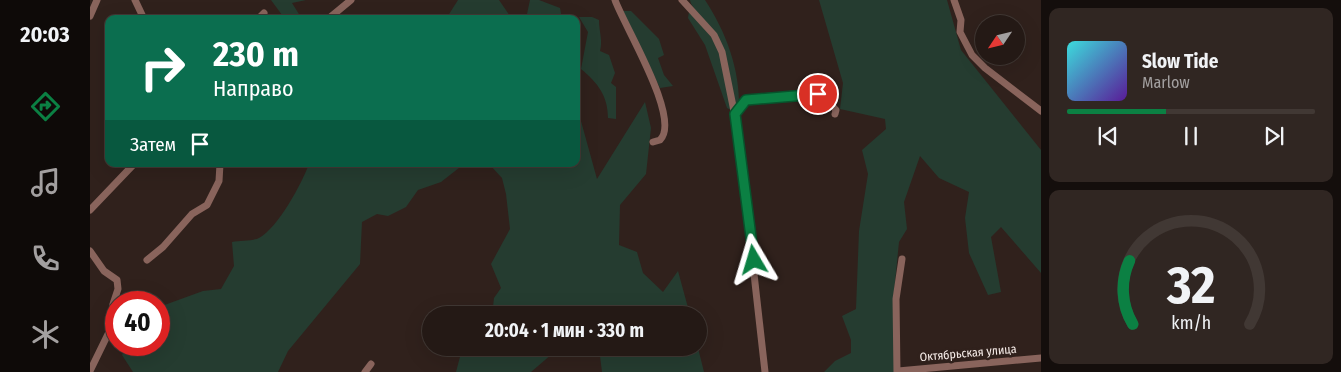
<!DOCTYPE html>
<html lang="ru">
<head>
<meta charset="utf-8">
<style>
	body { margin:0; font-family:"Fira Sans Condensed",sans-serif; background:#302622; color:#f1f3f6; height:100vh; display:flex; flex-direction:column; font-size:19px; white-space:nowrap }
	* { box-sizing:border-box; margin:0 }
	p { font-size:16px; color:#a3a0a0 }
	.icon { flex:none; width:28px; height:28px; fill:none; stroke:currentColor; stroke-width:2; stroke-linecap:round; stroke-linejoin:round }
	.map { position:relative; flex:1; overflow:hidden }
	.details { display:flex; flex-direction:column; gap:8px; padding:8px; background:#140e0c; width:300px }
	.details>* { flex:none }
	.banner { position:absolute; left:15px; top:15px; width:475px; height:152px; border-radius:10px; box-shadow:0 5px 20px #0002,0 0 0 1px #413834; background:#0b6e4f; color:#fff; overflow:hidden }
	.needle { width:32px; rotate:235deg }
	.tools { position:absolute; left:885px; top:15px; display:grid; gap:10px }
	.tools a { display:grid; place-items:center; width:50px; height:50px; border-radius:50%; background:#241915; box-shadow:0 5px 20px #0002,0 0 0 1px #413834; font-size:25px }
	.speed { position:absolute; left:15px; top:291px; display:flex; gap:10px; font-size:25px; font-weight:700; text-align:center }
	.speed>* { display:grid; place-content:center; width:65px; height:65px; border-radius:50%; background:#241915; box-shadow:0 5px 20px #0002,0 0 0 1px #413834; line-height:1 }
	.speed .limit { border:8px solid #d22; background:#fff; color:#111 }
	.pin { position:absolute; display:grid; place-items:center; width:42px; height:42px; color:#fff; margin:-21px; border:2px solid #fff; border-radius:50%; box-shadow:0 1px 5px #0007 }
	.me { position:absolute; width:55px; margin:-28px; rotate:353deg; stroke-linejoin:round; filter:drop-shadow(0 0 4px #0008) }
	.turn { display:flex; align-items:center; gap:18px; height:105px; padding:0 25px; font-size:22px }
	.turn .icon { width:65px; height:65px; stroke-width:2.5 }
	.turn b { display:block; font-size:35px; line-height:42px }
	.then { display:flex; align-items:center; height:48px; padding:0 25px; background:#0003; gap:10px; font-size:19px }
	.details .card { flex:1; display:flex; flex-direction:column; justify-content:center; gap:8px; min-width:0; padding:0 18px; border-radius:10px; background:#302622 }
	.details .dial { align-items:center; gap:0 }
	.dial svg { height:130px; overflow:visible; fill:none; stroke:#413834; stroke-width:7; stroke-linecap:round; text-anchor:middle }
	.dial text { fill:#f1f3f6; stroke:none }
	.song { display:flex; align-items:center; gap:15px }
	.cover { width:60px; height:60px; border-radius:8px; background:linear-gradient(135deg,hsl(180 70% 55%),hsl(270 70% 35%)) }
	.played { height:5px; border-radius:2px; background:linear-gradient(90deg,#0b8043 40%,#413834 40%) }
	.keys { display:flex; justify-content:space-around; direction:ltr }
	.trip { position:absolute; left:332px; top:306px; width:285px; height:50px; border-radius:25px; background:#241915; box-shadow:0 5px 20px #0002,0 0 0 1px #413834; font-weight:700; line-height:50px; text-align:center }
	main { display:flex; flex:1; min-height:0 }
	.menu { display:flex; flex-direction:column; width:90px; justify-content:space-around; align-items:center; background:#0e0a08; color:#a3a0a0 }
	.menu .icon { width:35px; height:35px }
	.menu .on { color:#0b8043 }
	.menu b { font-size:22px; color:#f1f3f6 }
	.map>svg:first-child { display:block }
	.green { fill:#253c30 }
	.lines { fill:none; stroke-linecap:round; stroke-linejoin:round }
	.minor { stroke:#89645c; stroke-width:7 }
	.route-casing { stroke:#07532c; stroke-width:12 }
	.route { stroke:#0b8043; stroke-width:9 }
	.labels { text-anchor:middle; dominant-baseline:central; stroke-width:5; stroke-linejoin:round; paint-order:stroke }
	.street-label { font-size:12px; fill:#f7ede9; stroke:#30211c }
</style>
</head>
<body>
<main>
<nav class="menu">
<b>20:03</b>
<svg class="icon on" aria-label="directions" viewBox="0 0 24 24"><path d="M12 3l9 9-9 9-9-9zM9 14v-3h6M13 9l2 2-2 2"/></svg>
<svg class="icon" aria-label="music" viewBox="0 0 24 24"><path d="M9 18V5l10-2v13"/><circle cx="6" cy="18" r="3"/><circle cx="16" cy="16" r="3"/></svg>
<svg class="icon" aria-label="phone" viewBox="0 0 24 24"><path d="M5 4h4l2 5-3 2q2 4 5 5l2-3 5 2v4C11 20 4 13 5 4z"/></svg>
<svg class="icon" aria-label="climate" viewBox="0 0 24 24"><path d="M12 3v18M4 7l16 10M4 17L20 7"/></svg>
</nav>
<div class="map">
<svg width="951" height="372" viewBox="0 0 951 372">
	<rect width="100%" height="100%" fill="#30211c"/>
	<g class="green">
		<polygon points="181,0 216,0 202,3 212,19 195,19"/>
		<polygon points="368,0 409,0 422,19 356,19"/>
		<polygon points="440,0 449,0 470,8 472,19 429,19 437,14"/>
		<path d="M600,0H615C636,32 650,69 649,108L645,107C642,90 637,54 630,41C623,29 602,11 600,0Z"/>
		<polygon points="729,0 857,0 871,50 951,150 951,273 911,227 901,237 911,292 898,295 879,253 875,218 879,192 849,178 830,156 814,202 817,229 809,242 803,302 805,372 734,372 745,361 761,353 761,340 752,316 766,309 769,231 778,174 772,150 796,129 795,119 750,109 753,83"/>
		<polygon points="532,11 541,11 569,39 574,55 568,58 574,75 583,86 570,88"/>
		<polygon points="599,12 621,36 630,53 643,111 637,108 615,45 598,18"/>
		<path d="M489,17H502L509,20C509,32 513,40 510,51L519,55L525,73L521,83L526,87V119L518,118C518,96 508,83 491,69L498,32Z"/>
		<polygon points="555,102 561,128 556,174 530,205 529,245 547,252 553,273 573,292 588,271 600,315 402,315 404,298 411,288 401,264 420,229 416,194 412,178 399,164 486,164 486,103 507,179"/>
		<path d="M219,164H374L351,182L328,190L316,207L298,216L287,214L272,222L270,264L198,351L188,372H43L32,355L38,345H69V307L113,291L131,289L144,266L142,242C150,241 163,241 169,238C188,228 212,183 219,164Z"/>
		<polygon points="378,348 469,348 441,372 366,372 371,353"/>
		<polygon points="509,348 608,348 614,372 512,372"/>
	</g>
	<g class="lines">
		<g class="minor">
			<polyline points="45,0 54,19"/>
			<path d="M525,0C533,24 592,119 570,140L563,142"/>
			<polyline points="592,0 624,35 632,52 648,131 675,372"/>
			<polyline points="864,0 871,20 870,32 882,55 895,68 951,111"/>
			<polyline points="0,16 7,0"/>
			<polyline points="168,19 174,13"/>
			<polyline points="238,19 261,0"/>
			<polyline points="645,114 656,100 727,93 736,99 746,110 745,114"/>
			<polyline points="0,210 44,164"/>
			<polyline points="0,251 14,271 27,280 28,289 23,304 19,332 0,371"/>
			<polyline points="57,260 73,247 102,214 117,205 129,181 130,164"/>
			<polyline points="808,371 951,358"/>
			<polyline points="275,372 281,364"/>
			<polyline points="807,372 806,299 812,259"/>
		</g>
	</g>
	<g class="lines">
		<g class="route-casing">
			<polyline id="route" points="664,260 645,114 656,100 728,94"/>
		</g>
		<use href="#route" class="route"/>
	</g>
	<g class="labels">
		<g class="street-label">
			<text transform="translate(878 353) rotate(-5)">Октябрьская улица</text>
		</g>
	</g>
</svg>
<div class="tools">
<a><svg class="needle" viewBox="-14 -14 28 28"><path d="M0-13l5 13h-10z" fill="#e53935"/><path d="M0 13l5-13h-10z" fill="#a3a0a0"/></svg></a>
</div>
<div class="speed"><div class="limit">40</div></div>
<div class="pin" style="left:728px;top:94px;background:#d93025"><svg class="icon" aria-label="arrive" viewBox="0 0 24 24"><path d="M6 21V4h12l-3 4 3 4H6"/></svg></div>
<svg class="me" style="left:664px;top:260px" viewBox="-20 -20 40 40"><path d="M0-17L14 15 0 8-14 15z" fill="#0b8043" stroke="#fff" stroke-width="4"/></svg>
<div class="trip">20:04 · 1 мин · 330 m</div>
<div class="banner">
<div class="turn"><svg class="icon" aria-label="right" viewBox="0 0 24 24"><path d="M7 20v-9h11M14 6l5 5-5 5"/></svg><div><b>230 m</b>Направо</div></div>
<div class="then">Затем<svg class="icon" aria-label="arrive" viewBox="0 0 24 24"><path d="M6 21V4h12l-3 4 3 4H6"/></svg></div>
</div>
</div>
<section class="details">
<div class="card">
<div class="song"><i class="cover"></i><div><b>Slow Tide</b><p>Marlow</p></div></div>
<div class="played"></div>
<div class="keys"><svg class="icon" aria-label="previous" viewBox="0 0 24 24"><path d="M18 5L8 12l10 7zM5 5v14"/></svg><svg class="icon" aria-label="pause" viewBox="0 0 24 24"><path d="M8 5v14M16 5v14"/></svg><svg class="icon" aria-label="next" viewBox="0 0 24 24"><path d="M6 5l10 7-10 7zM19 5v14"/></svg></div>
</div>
<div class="card dial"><svg viewBox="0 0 100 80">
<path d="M14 69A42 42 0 1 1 86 69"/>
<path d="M14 69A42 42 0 0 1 12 30" stroke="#0b8043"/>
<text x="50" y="56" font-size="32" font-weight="700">32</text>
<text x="50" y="72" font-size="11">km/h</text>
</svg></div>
</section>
</main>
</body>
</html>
